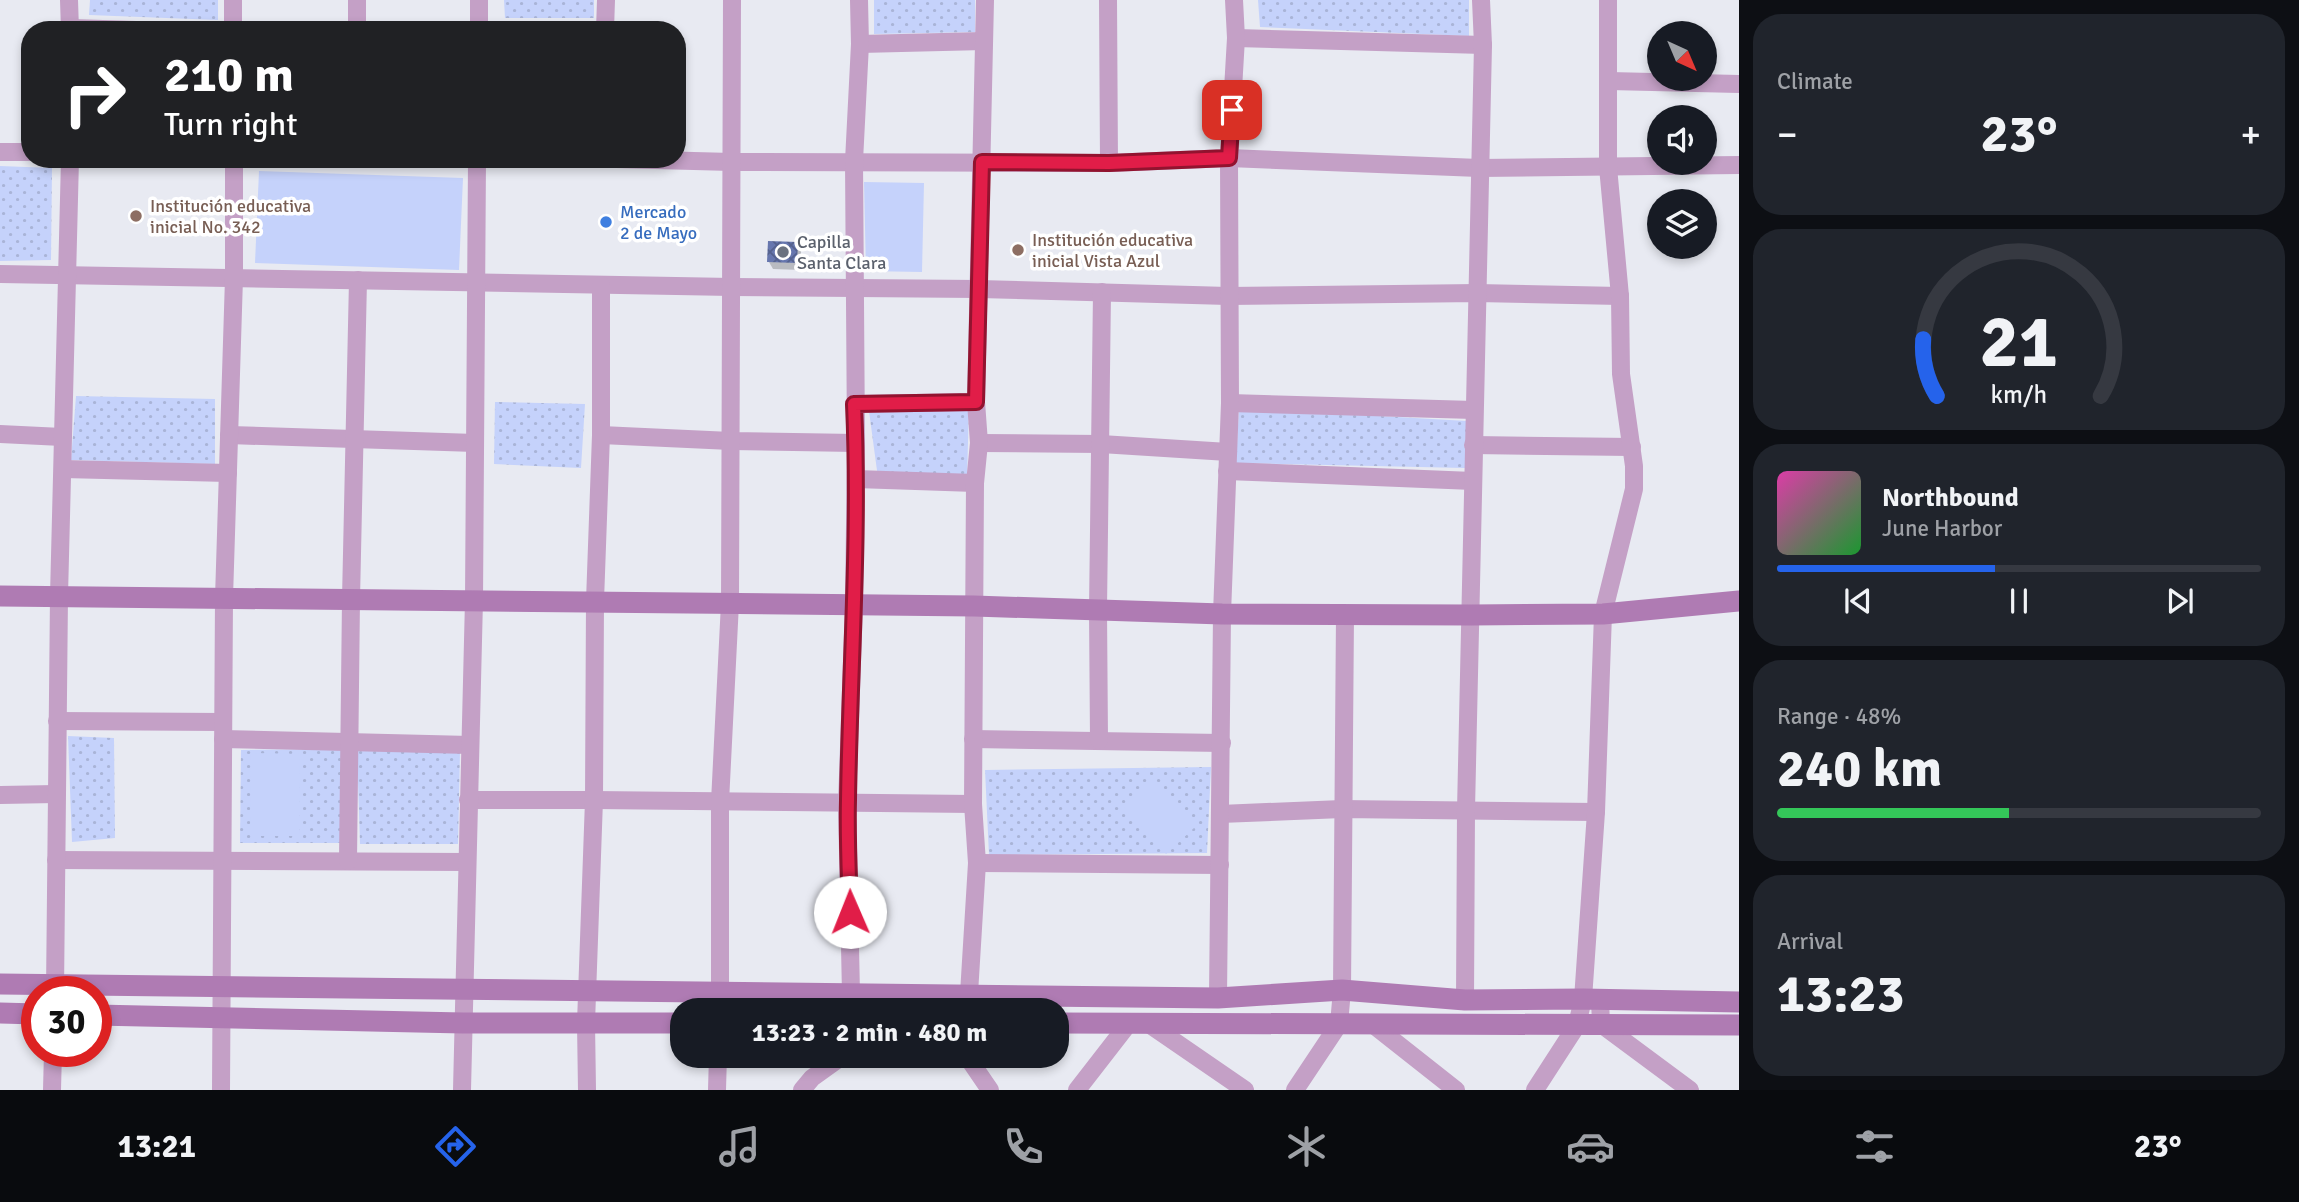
<!DOCTYPE html>
<html lang="en">
<head>
<meta charset="utf-8">
<style>
	body { margin:0; font-family:Signika,sans-serif; background:#20242c; color:#f1f3f6; height:100vh; display:flex; flex-direction:column; font-size:26px; white-space:nowrap }
	* { box-sizing:border-box; margin:0 }
	p { font-size:23px; color:#9ea1a6 }
	.icon { flex:none; width:38px; height:38px; fill:none; stroke:currentColor; stroke-width:2; stroke-linecap:round; stroke-linejoin:round }
	.map { position:relative; flex:1; overflow:hidden }
	.sheet { display:flex; flex-direction:column; gap:14px; padding:14px; background:#0d0f14; width:560px }
	.sheet>* { flex:none }
	.hud { position:absolute; left:21px; top:21px; width:665px; height:147px; border-radius:28px; box-shadow:0 4px 10px #0003; background:#202124; color:#fff; overflow:hidden }
	.needle { width:46px; rotate:136deg }
	.fabs { position:absolute; left:1647px; top:21px; display:grid; gap:14px }
	.fabs a { display:grid; place-items:center; width:70px; height:70px; border-radius:50%; background:#171b24; box-shadow:0 4px 10px #0003; font-size:35px }
	.speed { position:absolute; left:21px; top:976px; display:flex; gap:14px; font-size:35px; font-weight:700; text-align:center }
	.speed>* { display:grid; place-content:center; width:91px; height:91px; border-radius:50%; background:#171b24; box-shadow:0 4px 10px #0003; line-height:1 }
	.speed .limit { border:10px solid #d22; background:#fff; color:#111 }
	.pin { position:absolute; display:grid; place-items:center; width:60px; height:60px; color:#fff; margin:-30px; border-radius:14px; box-shadow:0 4px 10px #0006 }
	.me { position:absolute; width:77px; margin:-38px; rotate:359deg; stroke-linejoin:round; filter:drop-shadow(0 0 5px #0008) }
	.turn { display:flex; align-items:center; gap:24px; height:147px; padding:0 28px; font-size:32px }
	.turn .icon { width:91px; height:91px; stroke-width:2.5 }
	.turn b { display:block; font-size:49px; line-height:60px }
	.big { font-size:52px; font-weight:700; line-height:1.1 }
	.sheet .tile { flex:1; display:flex; flex-direction:column; justify-content:center; gap:10px; min-width:0; padding:0 24px; border-radius:28px; background:#20242c }
	.sheet .dial { align-items:center; gap:0 }
	.dial svg { height:182px; overflow:visible; fill:none; stroke:#363941; stroke-width:7; stroke-linecap:round; text-anchor:middle }
	.dial text { fill:#f1f3f6; stroke:none }
	.song { display:flex; align-items:center; gap:21px }
	.cover { width:84px; height:84px; border-radius:10px; background:linear-gradient(135deg,hsl(320 70% 55%),hsl(130 70% 35%)) }
	.played { height:7px; border-radius:4px; background:linear-gradient(90deg,#2563eb 45%,#363941 45%) }
	.keys { display:flex; justify-content:space-around; direction:ltr }
	.heat { display:flex; justify-content:space-between; align-items:center; font-size:38px; direction:ltr }
	.charge { height:10px; border-radius:5px; background:linear-gradient(90deg,#34c759 48%,#363941 0) }
	.trip { position:absolute; left:670px; top:998px; width:399px; height:70px; border-radius:28px; background:#171b24; box-shadow:0 4px 10px #0003; font-weight:700; line-height:70px; text-align:center }
	.dock { display:flex; height:112px; justify-content:space-around; align-items:center; background:#090b0e; color:#9ea1a6 }
	.dock .icon { width:49px; height:49px }
	.dock .selected { color:#2563eb }
	.dock b { font-size:32px; color:#f1f3f6 }
	main { display:flex; flex:1; min-height:0 }
	.map>svg:first-child { display:block }
	.grass { fill:url(#grass-dots) }
	.pitch { fill:#c5d2fb }
	.shadow { fill:#0003 }
	.building { fill:url(#building-cross-hatch) }
	.lines { fill:none; stroke-linecap:round; stroke-linejoin:round }
	.street { stroke:#c4a0c6; stroke-width:18 }
	.secondary { stroke:#af7bb3; stroke-width:21 }
	.route-casing { stroke:#92132f; stroke-width:18 }
	.route { stroke:#e11d48; stroke-width:12 }
	.education-dot { fill:#8d6e63; stroke:#fff; stroke-width:2.5 }
	.shop-dot { fill:#3f7fe0; stroke:#fff; stroke-width:2.5 }
	.worship-dot { fill:#6b7280; stroke:#fff; stroke-width:2.5 }
	.labels { text-anchor:middle; dominant-baseline:central; stroke-width:7; stroke-linejoin:round; paint-order:stroke }
	.education-label { font-size:18px; fill:#785e54; stroke:#fff; text-anchor:start }
	.shop-label { font-size:18px; fill:#366cbe; stroke:#fff; text-anchor:start }
	.worship-label { font-size:18px; fill:#5b616d; stroke:#fff; text-anchor:start }
</style>
</head>
<body>
<main>
<div class="map">
<svg width="1739" height="1090" viewBox="0 0 1739 1090">
	<defs>
		<pattern id="grass-dots" width="8" height="8" patternUnits="userSpaceOnUse" patternTransform="scale(1.75)"><rect width="8" height="8" fill="#c5d2fb"/><path d="M2 2h.1M6 6h.1" fill="none" stroke="#a9b4d7" stroke-width="1.8" stroke-linecap="round"/></pattern>
		<pattern id="building-cross-hatch" width="8" height="8" patternUnits="userSpaceOnUse" patternTransform="scale(1.75)"><rect width="8" height="8" fill="#6676ae"/><path d="M0 0l8 8M0 8l8-8" fill="none" stroke="#54618e"/></pattern>
	</defs>
	<rect width="100%" height="100%" fill="#e8eaf2"/>
	<g class="grass">
		<polygon points="90,0 218,0 218,20 89,15"/>
		<polygon points="504,0 594,0 594,18 505,18"/>
		<polygon points="874,0 975,0 975,32 874,34"/>
		<polygon points="1258,0 1469,0 1469,36 1260,27"/>
		<polygon points="0,166 52,168 51,260 0,261"/>
		<polygon points="76,396 215,399 215,464 71,460"/>
		<polygon points="495,402 585,404 581,468 494,464"/>
		<polygon points="969,404 967,479 878,478 869,411"/>
		<polygon points="1239,408 1467,421 1465,468 1236,463"/>
		<polygon points="68,736 114,738 115,838 72,842"/>
		<polygon points="342,749 340,843 240,843 241,750"/>
		<polygon points="357,750 460,751 458,844 360,844"/>
		<polygon points="1211,767 1207,853 989,855 985,770"/>
	</g>
	<g class="pitch">
		<polygon points="259,171 463,178 459,270 255,263"/>
		<polygon points="864,182 924,183 922,272 866,271"/>
		<polygon points="251,753 300,754 299,836 250,836"/>
		<polygon points="1152,781 1195,827 1166,854 1124,807"/>
	</g>
	<polygon class="shadow" points="797,244 801,251 801,270 773,269 769,262"/>
	<polygon class="building" points="768,241 798,242 797,263 767,262"/>
	<g class="lines">
		<g class="street">
			<polyline points="69,0 70,30"/>
			<polyline points="233,0 233,30"/>
			<polyline points="1108,0 1109,163"/>
			<polyline points="70,28 136,30"/>
			<polyline points="357,30 357,0"/>
			<polyline points="479,30 479,0"/>
			<polyline points="605,30 606,0"/>
			<polyline points="1236,38 1483,45"/>
			<polyline points="860,44 984,41"/>
			<polyline points="1609,81 1739,84"/>
			<polyline points="0,152 30,152"/>
			<polyline points="617,159 732,162 1109,163 1229,158 1479,168 1739,165"/>
			<polyline points="0,274 732,287 979,289 1228,296 1477,293 1620,296"/>
			<polyline points="1230,403 1474,410"/>
			<polyline points="854,404 976,402"/>
			<polyline points="0,434 62,437"/>
			<polyline points="229,435 475,443"/>
			<polyline points="601,435 731,441 856,443"/>
			<polyline points="979,443 1101,444 1228,452"/>
			<polyline points="1473,445 1632,447"/>
			<polyline points="63,469 228,473"/>
			<polyline points="1227,471 1473,481"/>
			<polyline points="856,479 975,483"/>
			<polyline points="57,721 223,722"/>
			<polyline points="223,739 470,745"/>
			<polyline points="973,739 1222,743"/>
			<polyline points="1099,740 1098,610 1102,292"/>
			<polyline points="0,795 56,794"/>
			<polyline points="468,800 594,800 973,804"/>
			<polyline points="1220,814 1342,809 1596,812"/>
			<polyline points="56,860 467,862"/>
			<polyline points="348,861 351,599 358,280"/>
			<polyline points="977,863 1220,865"/>
			<polyline points="55,992 59,596 70,159"/>
			<polyline points="851,994 847,804 854,605 856,443 854,161 860,44 859,0"/>
			<polyline points="1218,998 1222,614 1230,403 1229,158 1236,38 1234,0"/>
			<polyline points="1465,1000 1466,810 1483,45 1481,0"/>
			<polyline points="1600,1000 1601,1024 1690,1090"/>
			<polyline points="720,1010 720,802 730,603 732,0"/>
			<polyline points="968,1010 977,863 973,804 975,483 979,443 976,402 985,0"/>
			<polyline points="1371,1023 1456,1090"/>
			<polyline points="1149,1024 1245,1090"/>
			<polyline points="966,1055 990,1090"/>
			<polyline points="52,1090 53,1052"/>
			<polyline points="221,1090 224,598 234,278 234,159"/>
			<polyline points="462,1090 474,600 477,159"/>
			<polyline points="587,1090 586,1023 594,800 595,601 601,435 601,285"/>
			<polyline points="717,1090 718,1055"/>
			<polyline points="802,1090 812,1078 844,1055"/>
			<polyline points="1077,1090 1129,1023"/>
			<polyline points="1295,1090 1339,1024 1342,990 1345,615"/>
			<polyline points="1535,1090 1577,1025 1583,999 1596,812 1603,614 1634,489 1634,466 1621,374 1620,296 1608,167 1608,0"/>
		</g>
		<g class="secondary">
			<polyline points="0,596 974,606 1222,614 1471,615 1603,614 1739,601"/>
			<polyline points="0,984 1218,998 1342,990 1465,1000 1583,999 1739,1002"/>
			<polyline points="0,1013 37,1014"/>
			<polyline points="96,1015 463,1023 682,1023"/>
			<polyline points="1057,1023 1739,1025"/>
		</g>
	</g>
	<g class="lines">
		<g class="route-casing">
			<path id="route" d="M850,912C849,875 847,837 848,800C850,668 860,536 854,404L976,402L982,162L1109,163L1229,158L1232,110"/>
		</g>
		<use href="#route" class="route"/>
	</g>
	<g class="education-dot">
		<circle cx="136" cy="216" r="7"/>
		<circle cx="1018" cy="250" r="7"/>
	</g>
	<circle class="shop-dot" cx="606" cy="222" r="7"/>
	<circle class="worship-dot" cx="783" cy="252" r="7"/>
	<g class="labels">
		<g class="education-label">
			<text x="150" y="206">Institución educativa<tspan x="150" dy="21">inicial No. 342</tspan></text>
			<text x="1032" y="240">Institución educativa<tspan x="1032" dy="21">inicial Vista Azul</tspan></text>
		</g>
		<g class="shop-label">
			<text x="620" y="212">Mercado<tspan x="620" dy="21">2 de Mayo</tspan></text>
		</g>
		<g class="worship-label">
			<text x="797" y="242">Capilla<tspan x="797" dy="21">Santa Clara</tspan></text>
		</g>
	</g>
</svg>
<div class="fabs">
<a><svg class="needle" viewBox="-14 -14 28 28"><path d="M0-13l5 13h-10z" fill="#e53935"/><path d="M0 13l5-13h-10z" fill="#9ea1a6"/></svg></a>
<a><svg class="icon" aria-label="sound" viewBox="0 0 24 24"><path d="M4 9h4l5-4v14l-5-4H4zM17 9q2 3 0 6"/></svg></a>
<a><svg class="icon" aria-label="layers" viewBox="0 0 24 24"><path d="M12 4l9 5-9 5-9-5zM3 14l9 5 9-5"/></svg></a>
</div>
<div class="speed"><div class="limit">30</div></div>
<div class="pin" style="left:1232px;top:110px;background:#d93025"><svg class="icon" aria-label="arrive" viewBox="0 0 24 24"><path d="M6 21V4h12l-3 4 3 4H6"/></svg></div>
<svg class="me" style="left:850px;top:912px" viewBox="-20 -20 40 40"><circle r="19" fill="#fff"/><path d="M0-13L10 11 0 6-10 11z" fill="#e11d48"/></svg>
<div class="trip">13:23 · 2 min · 480 m</div>
<div class="hud">
<div class="turn"><svg class="icon" aria-label="right" viewBox="0 0 24 24"><path d="M7 20v-9h11M14 6l5 5-5 5"/></svg><div><b>210 m</b>Turn right</div></div>
</div>
</div>
<section class="sheet">
<div class="tile"><p>Climate</p>
<div class="heat"><a>−</a><b class="big">23°</b><a>+</a></div>
</div>
<div class="tile dial"><svg viewBox="0 0 100 80">
<path d="M14 69A42 42 0 1 1 86 69"/>
<path d="M14 69A42 42 0 0 1 8 44" stroke="#2563eb"/>
<text x="50" y="56" font-size="32" font-weight="700">21</text>
<text x="50" y="72" font-size="11">km/h</text>
</svg></div>
<div class="tile">
<div class="song"><i class="cover"></i><div><b>Northbound</b><p>June Harbor</p></div></div>
<div class="played"></div>
<div class="keys"><svg class="icon" aria-label="previous" viewBox="0 0 24 24"><path d="M18 5L8 12l10 7zM5 5v14"/></svg><svg class="icon" aria-label="pause" viewBox="0 0 24 24"><path d="M8 5v14M16 5v14"/></svg><svg class="icon" aria-label="next" viewBox="0 0 24 24"><path d="M6 5l10 7-10 7zM19 5v14"/></svg></div>
</div>
<div class="tile"><p>Range · 48%</p><b class="big">240 km</b><div class="charge"></div></div>
<div class="tile"><p>Arrival</p><b class="big">13:23</b></div>
</section>
</main>
<nav class="dock">
<b>13:21</b>
<svg class="icon selected" aria-label="directions" viewBox="0 0 24 24"><path d="M12 3l9 9-9 9-9-9zM9 14v-3h6M13 9l2 2-2 2"/></svg>
<svg class="icon" aria-label="music" viewBox="0 0 24 24"><path d="M9 18V5l10-2v13"/><circle cx="6" cy="18" r="3"/><circle cx="16" cy="16" r="3"/></svg>
<svg class="icon" aria-label="phone" viewBox="0 0 24 24"><path d="M5 4h4l2 5-3 2q2 4 5 5l2-3 5 2v4C11 20 4 13 5 4z"/></svg>
<svg class="icon" aria-label="climate" viewBox="0 0 24 24"><path d="M12 3v18M4 7l16 10M4 17L20 7"/></svg>
<svg class="icon" aria-label="car" viewBox="0 0 24 24"><path d="M5 17H2v-5l4-1 3-4h7l3 4 3 1v5h-3M9 17h6M6 11h13"/><circle cx="7" cy="17" r="2"/><circle cx="17" cy="17" r="2"/></svg>
<svg class="icon" aria-label="filters" viewBox="0 0 24 24"><path d="M4 7h16M4 17h16"/><circle cx="9" cy="7" r="2"/><circle cx="15" cy="17" r="2"/></svg>
<b>23°</b>
</nav>
</body>
</html>
